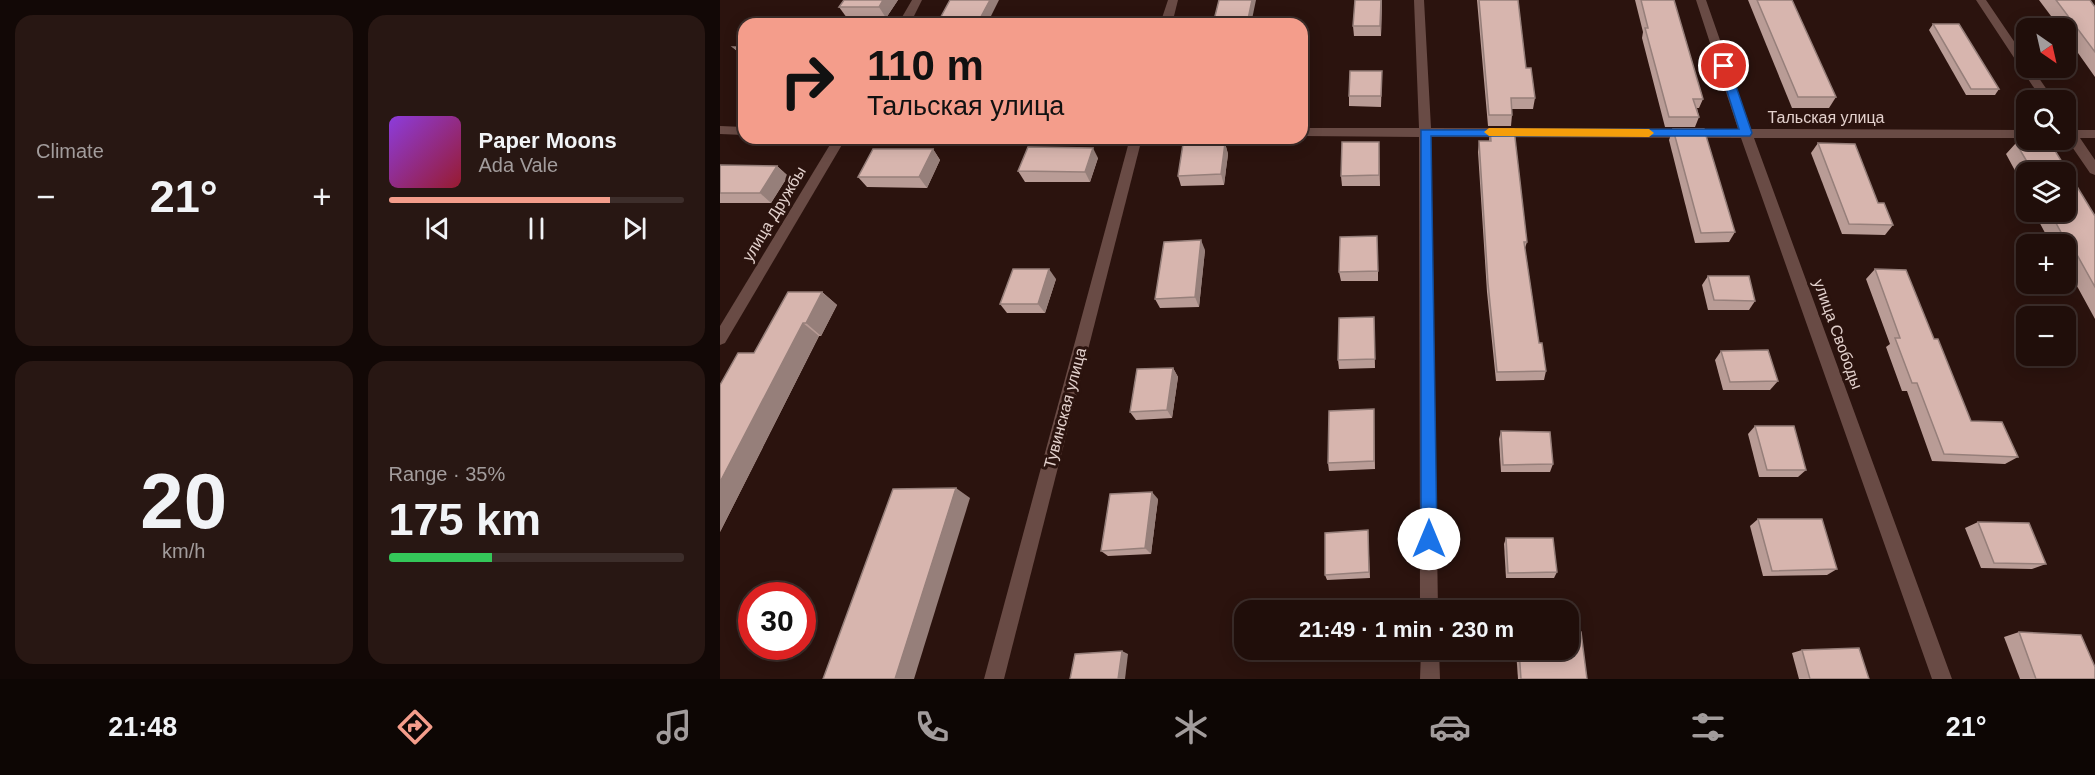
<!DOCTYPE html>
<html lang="en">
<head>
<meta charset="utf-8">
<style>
	body { margin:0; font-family:Helvetica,sans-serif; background:#281713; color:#f1f3f6; height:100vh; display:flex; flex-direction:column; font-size:22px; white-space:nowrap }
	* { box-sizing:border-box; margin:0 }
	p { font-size:20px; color:#a29c9c }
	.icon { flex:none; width:33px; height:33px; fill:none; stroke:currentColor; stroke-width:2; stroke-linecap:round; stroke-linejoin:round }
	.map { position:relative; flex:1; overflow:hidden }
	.panel { display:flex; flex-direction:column; gap:15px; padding:15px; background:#120806; width:720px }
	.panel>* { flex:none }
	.top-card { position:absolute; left:18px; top:18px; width:570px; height:126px; border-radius:18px; box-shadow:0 3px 15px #0003,0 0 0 2px #3d2e2b; background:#f49d8b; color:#111; overflow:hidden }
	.needle { width:39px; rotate:146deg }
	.buttons { position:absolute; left:1296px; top:18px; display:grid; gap:12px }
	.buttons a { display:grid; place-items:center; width:60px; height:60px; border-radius:12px; background:#200e0a; box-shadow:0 3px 15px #0003,0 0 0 2px #3d2e2b; font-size:30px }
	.speed { position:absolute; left:18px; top:582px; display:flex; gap:12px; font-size:30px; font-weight:700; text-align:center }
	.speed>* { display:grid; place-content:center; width:78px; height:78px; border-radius:50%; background:#200e0a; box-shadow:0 3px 15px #0003,0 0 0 2px #3d2e2b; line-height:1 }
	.speed .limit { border:9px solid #d22; background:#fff; color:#111 }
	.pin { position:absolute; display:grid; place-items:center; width:51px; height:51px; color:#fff; margin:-26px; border:3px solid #fff; border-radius:50%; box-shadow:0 2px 6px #0007 }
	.me { position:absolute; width:66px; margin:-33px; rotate:0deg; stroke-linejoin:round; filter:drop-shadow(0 0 4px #0008) }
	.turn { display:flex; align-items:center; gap:21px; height:126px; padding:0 30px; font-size:27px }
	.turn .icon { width:78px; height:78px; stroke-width:2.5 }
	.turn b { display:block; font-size:42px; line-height:51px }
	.big { font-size:45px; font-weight:800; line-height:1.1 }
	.panel .tile { flex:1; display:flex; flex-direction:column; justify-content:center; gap:9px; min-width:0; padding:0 21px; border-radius:18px; background:#281713 }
	.panel .dial { align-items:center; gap:0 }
	.dial b { font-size:78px; line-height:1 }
	.song { display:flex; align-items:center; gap:18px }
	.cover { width:72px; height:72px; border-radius:9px; background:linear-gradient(135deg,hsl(270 70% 55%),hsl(350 70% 35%)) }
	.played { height:6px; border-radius:3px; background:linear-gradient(90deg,#f49d8b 75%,#3d2e2b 75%) }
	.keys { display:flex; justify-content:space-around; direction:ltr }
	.heat { display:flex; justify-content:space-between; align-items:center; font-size:33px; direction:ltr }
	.charge { height:9px; border-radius:4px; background:linear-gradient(90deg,#34c759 35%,#3d2e2b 0) }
	.panel .tiles { flex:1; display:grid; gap:15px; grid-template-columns:repeat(2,1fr) }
	.trip { position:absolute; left:514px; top:600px; width:345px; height:60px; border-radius:18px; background:#200e0a; box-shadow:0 3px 15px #0003,0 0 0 2px #3d2e2b; font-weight:800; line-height:60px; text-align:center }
	.menu { display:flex; height:96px; justify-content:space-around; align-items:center; background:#0d0604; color:#a29c9c }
	.menu .icon { width:42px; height:42px }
	.menu .selected { color:#f49d8b }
	.menu b { font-size:27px; color:#f1f3f6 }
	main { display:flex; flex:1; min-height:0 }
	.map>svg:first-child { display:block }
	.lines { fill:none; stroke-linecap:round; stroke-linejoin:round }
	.minor { fill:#694b45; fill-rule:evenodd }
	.wall { fill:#b99c96 }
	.shaded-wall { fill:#967f7a }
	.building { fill:#d7b5ae; stroke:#967f7a; stroke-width:1.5 }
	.route { fill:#1a73e8; stroke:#114b97; stroke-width:1.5 }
	.slow { fill:#f59e0b }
	.labels { text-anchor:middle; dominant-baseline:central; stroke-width:6; stroke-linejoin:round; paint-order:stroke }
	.street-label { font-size:16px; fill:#e3d1cd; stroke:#2b130e }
</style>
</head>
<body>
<main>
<section class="panel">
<div class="tiles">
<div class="tile"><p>Climate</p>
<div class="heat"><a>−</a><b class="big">21°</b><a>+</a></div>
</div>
<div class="tile">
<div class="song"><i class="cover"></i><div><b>Paper Moons</b><p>Ada Vale</p></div></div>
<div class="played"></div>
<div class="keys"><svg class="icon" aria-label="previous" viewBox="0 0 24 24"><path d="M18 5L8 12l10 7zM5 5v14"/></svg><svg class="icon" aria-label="pause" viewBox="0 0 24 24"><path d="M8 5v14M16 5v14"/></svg><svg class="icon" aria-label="next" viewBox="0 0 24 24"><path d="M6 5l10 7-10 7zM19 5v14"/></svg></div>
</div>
<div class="tile dial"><b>20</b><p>km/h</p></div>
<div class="tile"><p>Range · 35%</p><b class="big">175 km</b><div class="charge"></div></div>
</div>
</section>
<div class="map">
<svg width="1375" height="679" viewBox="0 0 1375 679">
	<rect width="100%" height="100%" fill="#2b130e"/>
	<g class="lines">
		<g class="minor">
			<polygon points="192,0 202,0 190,24 178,24"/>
			<polygon points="448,0 458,0 452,24 440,24"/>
			<polygon points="694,0 704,0 711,128 1018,129 976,0 986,0 1031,129 1306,130 1306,138 1034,138 1232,679 1212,679 1021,138 711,137 718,610 700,610 699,137 582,136 582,128 699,128"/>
			<polygon points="1256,0 1266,0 1306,59 1306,68 1312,68 1334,100 1322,100"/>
			<polygon points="1346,124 1354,130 1375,130 1375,138 1360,138 1375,160 1375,175 1370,173 1346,138"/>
			<polygon points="0,126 24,127 24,135 0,134"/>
			<polygon points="114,138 126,138 5,343 0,345 0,326"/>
			<polygon points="410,138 422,138 284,679 264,679"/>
			<polygon points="701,650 719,650 720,679 700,679"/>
		</g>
	</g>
	<g class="wall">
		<polygon points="124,0 178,0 166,18 127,18 119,7"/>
		<polygon points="662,0 661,36 634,36 633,26"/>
		<polygon points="757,0 798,0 806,68 815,98 813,109 792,109 792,115 791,126 768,126"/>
		<polygon points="915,0 954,0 983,99 979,108 977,108 979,117 975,127 945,127 922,38 923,32"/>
		<polygon points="1028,0 1072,0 1116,97 1109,108 1072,108"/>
		<polygon points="1319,0 1370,0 1375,7 1375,77 1346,36 1346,28 1340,28"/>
		<polygon points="1213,24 1279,89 1275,95 1246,95 1209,30"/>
		<polygon points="13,47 24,47 24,59 23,58"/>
		<polygon points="662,71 661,107 629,106 629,96"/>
		<polygon points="770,129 807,242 805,248 819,343 826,371 824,380 776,381 767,292 758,152 759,141 769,141"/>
		<polygon points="953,129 1015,232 1009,242 975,243 949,140"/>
		<polygon points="659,142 660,186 622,186 621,176"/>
		<polygon points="505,143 508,154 504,185 461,186 458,176"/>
		<polygon points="1098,143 1158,203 1173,225 1165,235 1122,234 1091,153"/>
		<polygon points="1296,143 1331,144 1375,216 1375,319 1346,266 1346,244 1331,244 1316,216 1319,214 1318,212 1346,212 1346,172 1306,172 1306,191 1286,154"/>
		<polygon points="213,149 220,160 207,188 147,187 138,177"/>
		<polygon points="378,158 370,182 305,182 298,171"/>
		<polygon points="0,165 57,166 68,176 51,203 0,203"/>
		<polygon points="658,246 658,281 621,281 619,272"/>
		<polygon points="485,250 479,307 440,308 435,299"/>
		<polygon points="1155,269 1214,339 1251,421 1298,457 1285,464 1212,461 1187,391 1182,391 1166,347 1170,344 1146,279"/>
		<polygon points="988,276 1035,301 1029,310 988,310 982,285"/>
		<polygon points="336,279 325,313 287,313 280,304"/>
		<polygon points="102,292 117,305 101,336 99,336 0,532 34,353"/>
		<polygon points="654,317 655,368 619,369 618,360"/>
		<polygon points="1001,351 1058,381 1050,390 1003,390 995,360"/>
		<polygon points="453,368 458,377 452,418 416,420 410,412"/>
		<polygon points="654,409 655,469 609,471 608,463"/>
		<polygon points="1035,426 1086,470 1078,477 1039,477 1028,434"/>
		<polygon points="781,431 833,464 830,472 781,472 779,439"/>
		<polygon points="438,499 431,554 388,556 381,551"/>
		<polygon points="1038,519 1117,569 1107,575 1043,576 1030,526"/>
		<polygon points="1258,522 1326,564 1312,569 1261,568 1245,528"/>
		<polygon points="648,530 650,578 607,580 605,575"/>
		<polygon points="786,538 837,572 834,578 786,578 784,544"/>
		<polygon points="1299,632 1375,679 1300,679 1284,637"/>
		<polygon points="796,650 849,650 867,679 798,679"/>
		<polygon points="1082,650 1149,679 1079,679 1072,653"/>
	</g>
	<g class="shaded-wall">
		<polygon points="163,0 178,0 166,18 159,7"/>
		<polygon points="270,0 279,0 267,24 257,24"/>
		<polygon points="532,0 536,0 531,24 527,24"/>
		<polygon points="661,0 662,0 661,36 660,26"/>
		<polygon points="505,143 508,154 504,185 501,174"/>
		<polygon points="373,148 378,158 370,182 365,172"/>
		<polygon points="213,149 220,160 207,188 199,177"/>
		<polygon points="57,166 68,176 51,203 40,193"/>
		<polygon points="481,240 485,250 479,307 475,297"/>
		<polygon points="329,269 336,279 325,313 318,304"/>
		<polygon points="102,292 117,305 101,336 86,323"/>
		<polygon points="83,323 99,336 0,532 0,482"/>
		<polygon points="453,368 458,377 452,418 447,410"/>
		<polygon points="236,488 250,498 194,679 175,679"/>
		<polygon points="432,492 438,499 431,554 425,548"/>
		<polygon points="402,651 408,654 405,679 398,679"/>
	</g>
	<g class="building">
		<polygon points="124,0 163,0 159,7 119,7"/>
		<polygon points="230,0 270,0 257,24 217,24"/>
		<polygon points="499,0 532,0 527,24 493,24"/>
		<polygon points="635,0 661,0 660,26 633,26"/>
		<polygon points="759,0 798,0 806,68 811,68 815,98 791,98 792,115 769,115"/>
		<polygon points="921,0 954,0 983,99 973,99 979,117 949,117 925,28 928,28"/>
		<polygon points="1037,0 1072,0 1116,97 1078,97"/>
		<polygon points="1336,0 1370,0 1375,7 1375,52"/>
		<polygon points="1213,24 1239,24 1279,89 1251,89"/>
		<polygon points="13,47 24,47 24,55"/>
		<polygon points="630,71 662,71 661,96 629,96"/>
		<polygon points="770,129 794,129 807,242 804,242 819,343 822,343 826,371 777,372 768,283 759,141 771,141"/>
		<polygon points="953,129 984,129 1015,232 981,233"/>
		<polygon points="622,142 659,142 659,175 621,176"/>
		<polygon points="505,143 501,174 458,176 463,144"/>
		<polygon points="1098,143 1135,144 1158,203 1164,203 1173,225 1129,224"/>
		<polygon points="1296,143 1331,144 1375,216 1375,287 1346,235 1342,234 1330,212 1346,212 1346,172 1313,172"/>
		<polygon points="308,147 373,148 365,172 298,171"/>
		<polygon points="153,149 213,149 199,177 138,177"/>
		<polygon points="0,165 57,166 40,193 0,193"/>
		<polygon points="657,236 658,271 619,272 620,237"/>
		<polygon points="481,240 475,297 435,299 444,242"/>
		<polygon points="293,269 329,269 318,304 280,304"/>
		<polygon points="1155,269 1186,270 1214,339 1218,339 1251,421 1282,422 1298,457 1224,454 1197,383 1192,383 1175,338 1180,338"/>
		<polygon points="988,276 1029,276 1035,301 994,300"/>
		<polygon points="68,292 102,292 86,323 83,323 0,482 0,385 18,353 34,353"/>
		<polygon points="654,317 655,359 618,360 619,318"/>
		<polygon points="1048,350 1058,381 1010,382 1001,351"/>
		<polygon points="453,368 447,410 410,412 417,369"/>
		<polygon points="654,409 654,461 608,463 609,411"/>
		<polygon points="1035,426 1074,426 1086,470 1047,470"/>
		<polygon points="781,431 830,432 833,464 783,465"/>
		<polygon points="236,488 175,679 103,679 173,489"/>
		<polygon points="432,492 425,548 381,551 390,494"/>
		<polygon points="1038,519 1102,519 1117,569 1052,571"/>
		<polygon points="1258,522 1309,523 1326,564 1274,563"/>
		<polygon points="648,530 649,572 605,575 605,533"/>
		<polygon points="786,538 833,538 837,572 788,573"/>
		<polygon points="849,632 861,632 867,679 801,679 799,650 849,650"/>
		<polygon points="1299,632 1361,635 1375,667 1375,679 1316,679"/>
		<polygon points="1139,648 1149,679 1090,679 1082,650"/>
		<polygon points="402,651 398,679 350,679 355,654"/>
	</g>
	<polygon class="route" points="1004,63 1009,66 1032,133 1030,136 711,136 717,539 714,544 709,547 703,544 701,539 701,130 1019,129 999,66"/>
	<polygon class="slow" points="769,128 929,129 934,133 929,137 769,136 764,132"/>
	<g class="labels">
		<g class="street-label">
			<text x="1106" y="117">Тальская улица</text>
			<text transform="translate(54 214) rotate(-59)">улица Дружбы</text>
			<text transform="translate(1118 334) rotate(70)">улица Свободы</text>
			<text transform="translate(345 408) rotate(-75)">Тувинская улица</text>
		</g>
	</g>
</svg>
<div class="buttons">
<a><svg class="needle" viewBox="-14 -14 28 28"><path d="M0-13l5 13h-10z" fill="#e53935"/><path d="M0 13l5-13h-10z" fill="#a29c9c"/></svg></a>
<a><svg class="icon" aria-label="search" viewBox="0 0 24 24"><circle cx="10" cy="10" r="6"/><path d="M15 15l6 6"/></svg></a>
<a><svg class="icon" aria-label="layers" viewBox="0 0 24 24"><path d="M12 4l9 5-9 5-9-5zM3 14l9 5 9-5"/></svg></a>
<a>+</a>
<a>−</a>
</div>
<div class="speed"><div class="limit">30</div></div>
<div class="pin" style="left:1004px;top:66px;background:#d93025"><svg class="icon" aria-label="arrive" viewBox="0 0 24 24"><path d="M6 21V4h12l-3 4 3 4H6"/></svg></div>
<svg class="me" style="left:709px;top:539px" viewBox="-20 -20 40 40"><circle r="19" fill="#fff"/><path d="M0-13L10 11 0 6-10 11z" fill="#1a73e8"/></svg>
<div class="trip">21:49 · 1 min · 230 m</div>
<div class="top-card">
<div class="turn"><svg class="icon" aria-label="right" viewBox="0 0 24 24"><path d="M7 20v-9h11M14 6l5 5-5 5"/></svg><div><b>110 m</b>Тальская улица</div></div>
</div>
</div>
</main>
<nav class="menu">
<b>21:48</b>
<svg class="icon selected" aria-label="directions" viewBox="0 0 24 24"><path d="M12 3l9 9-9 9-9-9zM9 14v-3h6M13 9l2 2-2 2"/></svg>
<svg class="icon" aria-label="music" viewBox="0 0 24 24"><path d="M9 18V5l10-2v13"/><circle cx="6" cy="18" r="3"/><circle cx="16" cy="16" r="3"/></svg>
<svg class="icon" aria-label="phone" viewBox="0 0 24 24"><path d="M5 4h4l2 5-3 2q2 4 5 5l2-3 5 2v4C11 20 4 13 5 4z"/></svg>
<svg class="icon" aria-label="climate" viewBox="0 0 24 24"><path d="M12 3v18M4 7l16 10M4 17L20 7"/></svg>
<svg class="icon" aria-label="car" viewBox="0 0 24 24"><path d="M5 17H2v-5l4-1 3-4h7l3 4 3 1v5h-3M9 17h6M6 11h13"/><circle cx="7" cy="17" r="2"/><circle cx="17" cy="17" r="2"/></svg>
<svg class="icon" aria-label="filters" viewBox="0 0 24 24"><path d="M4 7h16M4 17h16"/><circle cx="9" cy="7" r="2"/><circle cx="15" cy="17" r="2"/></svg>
<b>21°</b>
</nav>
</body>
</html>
